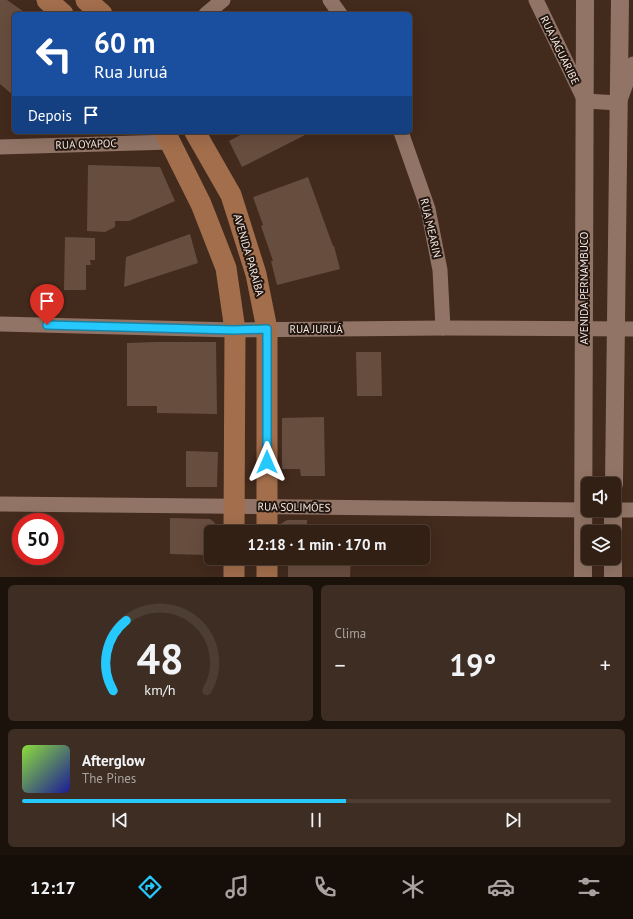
<!DOCTYPE html>
<html lang="pt">
<head>
<meta charset="utf-8">
<style>
	body { margin:0; font-family:"PT Sans",sans-serif; background:#3d2d22; color:#f1f3f6; height:100vh; display:flex; flex-direction:column; font-size:15px; white-space:nowrap }
	* { box-sizing:border-box; margin:0 }
	p { font-size:13px; color:#a8a3a0 }
	.icon { flex:none; width:22px; height:22px; fill:none; stroke:currentColor; stroke-width:2; stroke-linecap:round; stroke-linejoin:round }
	.map { position:relative; height:577px; overflow:hidden }
	.side { display:flex; flex-direction:column; gap:8px; padding:8px; background:#1c120c; flex:1 }
	.side>* { flex:none }
	.hud { position:absolute; left:12px; top:12px; width:400px; height:122px; border-radius:6px; box-shadow:0 4px 16px #0002,0 0 0 1px #4d3e34; background:#1a4fa0; color:#fff; overflow:hidden }
	.tools { position:absolute; left:581px; top:477px; display:grid; gap:8px }
	.tools a { display:grid; place-items:center; width:40px; height:40px; border-radius:6px; background:#322015; box-shadow:0 4px 16px #0002,0 0 0 1px #4d3e34; font-size:20px }
	.speed { position:absolute; left:12px; top:513px; display:flex; gap:8px; font-size:20px; font-weight:700; text-align:center }
	.speed>* { display:grid; place-content:center; width:52px; height:52px; border-radius:50%; background:#322015; box-shadow:0 4px 16px #0002,0 0 0 1px #4d3e34; line-height:1 }
	.speed .limit { border:6px solid #d22; background:#fff; color:#111 }
	.pin { position:absolute; display:grid; place-items:center; width:34px; height:34px; color:#fff; margin:-41px -17px; border-radius:50% 50% 50% 0; rotate:-45deg; box-shadow:0 0 4px #0007 }
	.pin .icon { rotate:45deg }
	.me { position:absolute; width:44px; margin:-22px; rotate:0deg; stroke-linejoin:round; filter:drop-shadow(0 0 3px #0008) }
	.turn { display:flex; align-items:center; gap:14px; height:84px; padding:0 16px; font-size:18px }
	.turn .icon { width:52px; height:52px; stroke-width:2.5 }
	.turn b { display:block; font-size:28px; line-height:34px }
	.then { display:flex; align-items:center; height:38px; padding:0 16px; background:#0003; gap:8px; font-size:15px }
	.big { font-size:30px; font-weight:700; line-height:1.1 }
	.side .tile { flex:1; display:flex; flex-direction:column; justify-content:center; gap:6px; min-width:0; padding:0 14px; border-radius:6px; background:#3d2d22 }
	.side .dial { align-items:center; gap:0 }
	.dial svg { height:104px; overflow:visible; fill:none; stroke:#4d3e34; stroke-width:7; stroke-linecap:round; text-anchor:middle }
	.dial text { fill:#f1f3f6; stroke:none }
	.song { display:flex; align-items:center; gap:12px }
	.cover { width:48px; height:48px; border-radius:6px; background:linear-gradient(135deg,hsl(90 70% 55%),hsl(240 70% 35%)) }
	.played { height:4px; border-radius:2px; background:linear-gradient(90deg,#26c9fe 55%,#4d3e34 55%) }
	.keys { display:flex; justify-content:space-around; direction:ltr }
	.heat { display:flex; justify-content:space-between; align-items:center; font-size:22px; direction:ltr }
	.side .tiles { flex:1; display:grid; gap:8px; grid-template-columns:1fr 1fr }
	.tile:last-child { grid-column:span 2 }
	.trip { position:absolute; left:204px; top:525px; width:226px; height:40px; border-radius:6px; background:#322015; box-shadow:0 4px 16px #0002,0 0 0 1px #4d3e34; font-weight:700; line-height:40px; text-align:center }
	.tab-bar { display:flex; height:64px; justify-content:space-around; align-items:center; background:#140d08; color:#a8a3a0 }
	.tab-bar .icon { width:28px; height:28px }
	.tab-bar .current { color:#26c9fe }
	.tab-bar b { font-size:18px; color:#f1f3f6 }
	.map>svg:first-child { display:block }
	.building { fill:#674d3e }
	.lines { fill:none; stroke-linecap:round; stroke-linejoin:round }
	.minor { stroke:#917465; stroke-width:15 }
	.tertiary { stroke:#917465; stroke-width:18 }
	.secondary { stroke:#a26e4c; stroke-width:21 }
	.route-casing { stroke:#1983a5; stroke-width:10 }
	.route { stroke:#26c9fe; stroke-width:7 }
	.labels { text-anchor:middle; dominant-baseline:central; stroke-width:4; stroke-linejoin:round; paint-order:stroke }
	.street-label { font-size:11px; fill:#f9e9e0; stroke:#211610 }
</style>
</head>
<body>
<div class="map">
<svg width="633" height="577" viewBox="0 0 633 577">
	<rect width="100%" height="100%" fill="#422a1c"/>
	<g class="building">
		<polygon points="0,0 7,0 27,14 14,14 14,96 0,84"/>
		<polygon points="246,132 311,132 242,167 229,141"/>
		<polygon points="88,165 160,167 175,201 129,221 115,221 115,227 105,232 87,231"/>
		<polygon points="308,177 333,246 334,246 340,269 277,285 271,261 273,261 261,226 263,225 253,197"/>
		<polygon points="190,234 198,263 124,287 126,257"/>
		<polygon points="65,237 95,238 95,260 90,260 91,265 86,265 86,290 64,290"/>
		<polygon points="157,342 216,342 217,414 157,413 157,406 127,406 127,343"/>
		<polygon points="356,352 381,352 382,396 357,396"/>
		<polygon points="324,417 325,476 301,476 300,469 282,469 282,418"/>
		<polygon points="186,451 218,452 217,487 186,487"/>
		<polygon points="170,518 210,519 215,523 215,532 211,532 211,552 207,552 207,555 170,554"/>
		<polygon points="287,520 307,520 307,532 279,532 279,525"/>
		<polygon points="288,558 351,558 350,577 288,577"/>
	</g>
	<g class="lines">
		<g class="minor">
			<polyline points="330,0 340,14"/>
			<polyline points="536,0 585,101 619,103 633,64"/>
			<polyline points="206,14 223,0"/>
			<polyline points="401,132 428,209 440,270 443,328"/>
			<polyline points="0,147 171,142"/>
			<polyline points="0,324 235,330 443,328 633,329"/>
			<polyline points="0,504 588,510"/>
			<polyline points="614,510 633,510"/>
		</g>
		<g class="tertiary">
			<polyline points="614,484 620,0"/>
			<polyline points="613,532 613,510"/>
			<polyline points="583,577 585,0"/>
			<polyline points="613,577 613,558"/>
		</g>
		<g class="secondary">
			<polyline points="47,0 63,14"/>
			<polyline points="86,0 102,14"/>
			<polyline points="165,132 201,204 226,268 235,330 234,532"/>
			<polyline points="195,132 231,195 256,274 267,329 267,532"/>
			<polyline points="234,558 234,577"/>
			<polyline points="267,577 267,558"/>
		</g>
	</g>
	<g class="lines">
		<g class="route-casing">
			<polyline id="route" points="47,325 234,330 267,329 267,462"/>
		</g>
		<use href="#route" class="route"/>
	</g>
	<g class="labels">
		<g class="street-label">
			<text transform="translate(560 50) rotate(64)">RUA JAGUARIBE</text>
			<text transform="translate(86 144) rotate(-2)">RUA OYAPOC</text>
			<text transform="translate(431 228) rotate(77)">RUA MEARIN</text>
			<text transform="translate(249 255) rotate(74)">AVENIDA PARAÍBA</text>
			<text transform="translate(584 288) rotate(-90)">AVENIDA PERNAMBUCO</text>
			<text x="316" y="329">RUA JURUÁ</text>
			<text transform="translate(294 507) rotate(1)">RUA SOLIMÕES</text>
		</g>
	</g>
</svg>
<div class="tools">
<a><svg class="icon" aria-label="sound" viewBox="0 0 24 24"><path d="M4 9h4l5-4v14l-5-4H4zM17 9q2 3 0 6"/></svg></a>
<a><svg class="icon" aria-label="layers" viewBox="0 0 24 24"><path d="M12 4l9 5-9 5-9-5zM3 14l9 5 9-5"/></svg></a>
</div>
<div class="speed"><div class="limit">50</div></div>
<div class="pin" style="left:47px;top:325px;background:#d93025"><svg class="icon" aria-label="arrive" viewBox="0 0 24 24"><path d="M6 21V4h12l-3 4 3 4H6"/></svg></div>
<svg class="me" style="left:267px;top:462px" viewBox="-20 -20 40 40"><path d="M0-17L14 15 0 8-14 15z" fill="#26c9fe" stroke="#fff" stroke-width="4"/></svg>
<div class="trip">12:18 · 1 min · 170 m</div>
<div class="hud">
<div class="turn"><svg class="icon" aria-label="left" viewBox="0 0 24 24"><path d="M17 20v-9H6M10 6l-5 5 5 5"/></svg><div><b>60 m</b>Rua Juruá</div></div>
<div class="then">Depois<svg class="icon" aria-label="arrive" viewBox="0 0 24 24"><path d="M6 21V4h12l-3 4 3 4H6"/></svg></div>
</div>
</div>
<section class="side">
<div class="tiles">
<div class="tile dial"><svg viewBox="0 0 100 80">
<path d="M14 69A42 42 0 1 1 86 69"/>
<path d="M14 69A42 42 0 0 1 24 15" stroke="#26c9fe"/>
<text x="50" y="56" font-size="32" font-weight="700">48</text>
<text x="50" y="72" font-size="11">km/h</text>
</svg></div>
<div class="tile"><p>Clima</p>
<div class="heat"><a>−</a><b class="big">19°</b><a>+</a></div>
</div>
<div class="tile">
<div class="song"><i class="cover"></i><div><b>Afterglow</b><p>The Pines</p></div></div>
<div class="played"></div>
<div class="keys"><svg class="icon" aria-label="previous" viewBox="0 0 24 24"><path d="M18 5L8 12l10 7zM5 5v14"/></svg><svg class="icon" aria-label="pause" viewBox="0 0 24 24"><path d="M8 5v14M16 5v14"/></svg><svg class="icon" aria-label="next" viewBox="0 0 24 24"><path d="M6 5l10 7-10 7zM19 5v14"/></svg></div>
</div>
</div>
</section>
<nav class="tab-bar">
<b>12:17</b>
<svg class="icon current" aria-label="directions" viewBox="0 0 24 24"><path d="M12 3l9 9-9 9-9-9zM9 14v-3h6M13 9l2 2-2 2"/></svg>
<svg class="icon" aria-label="music" viewBox="0 0 24 24"><path d="M9 18V5l10-2v13"/><circle cx="6" cy="18" r="3"/><circle cx="16" cy="16" r="3"/></svg>
<svg class="icon" aria-label="phone" viewBox="0 0 24 24"><path d="M5 4h4l2 5-3 2q2 4 5 5l2-3 5 2v4C11 20 4 13 5 4z"/></svg>
<svg class="icon" aria-label="climate" viewBox="0 0 24 24"><path d="M12 3v18M4 7l16 10M4 17L20 7"/></svg>
<svg class="icon" aria-label="car" viewBox="0 0 24 24"><path d="M5 17H2v-5l4-1 3-4h7l3 4 3 1v5h-3M9 17h6M6 11h13"/><circle cx="7" cy="17" r="2"/><circle cx="17" cy="17" r="2"/></svg>
<svg class="icon" aria-label="filters" viewBox="0 0 24 24"><path d="M4 7h16M4 17h16"/><circle cx="9" cy="7" r="2"/><circle cx="15" cy="17" r="2"/></svg>
</nav>
</body>
</html>
